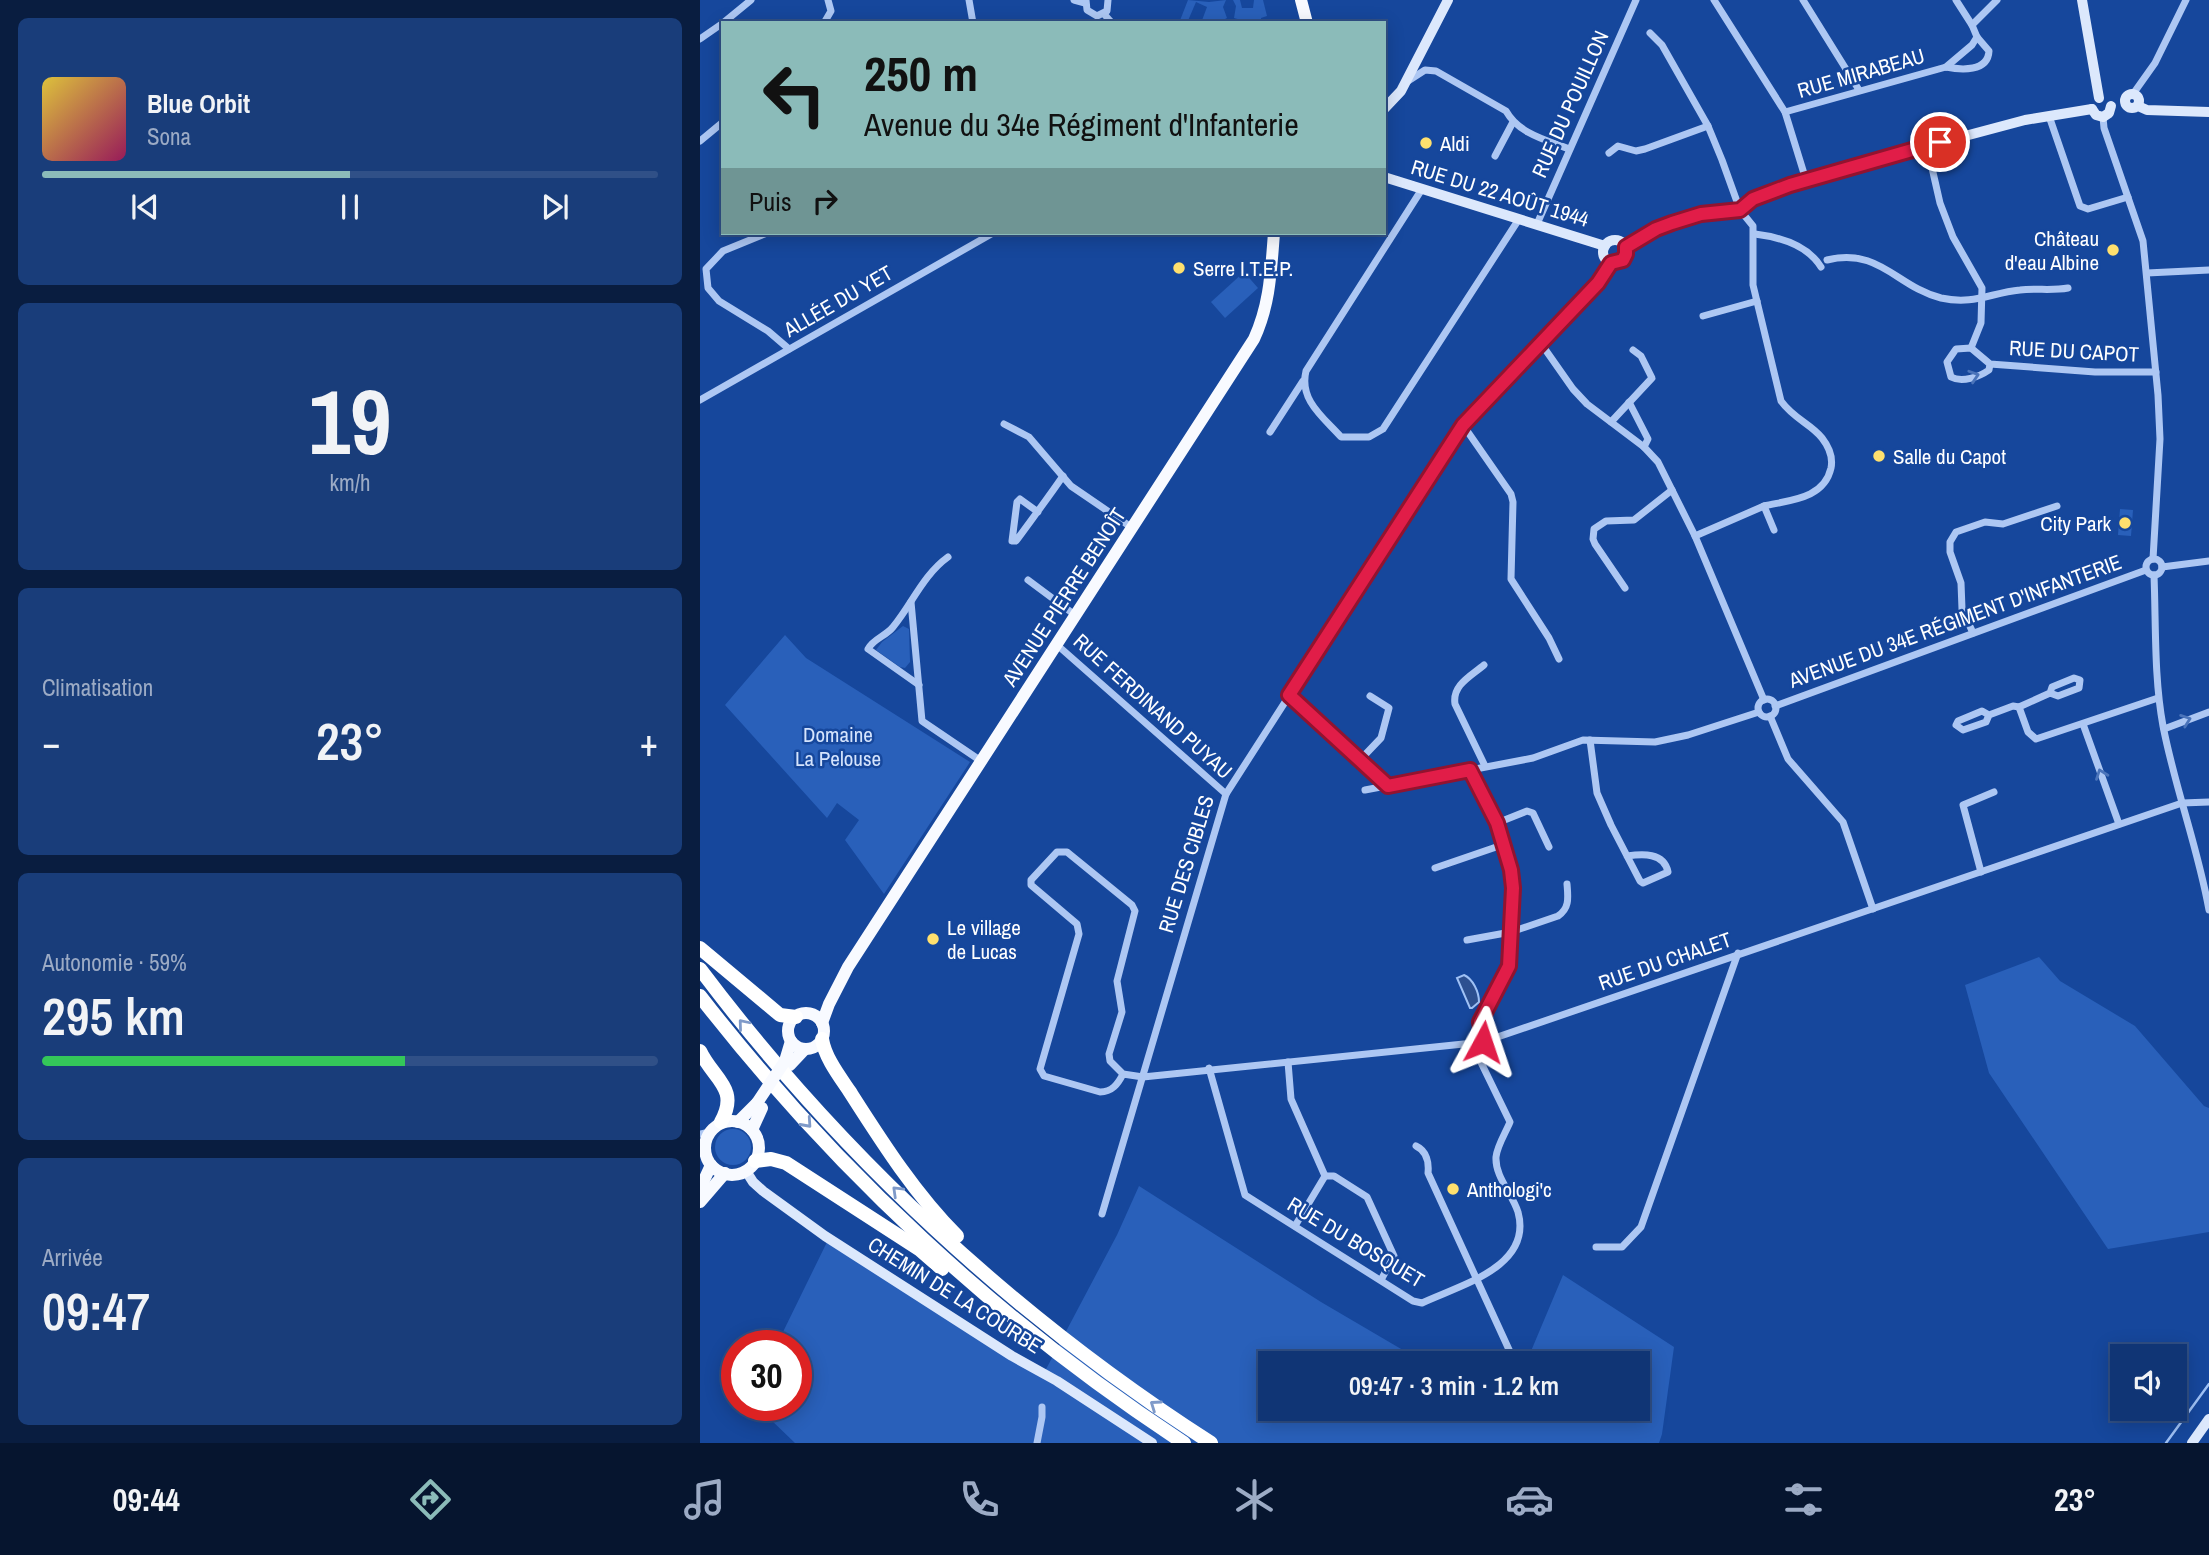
<!DOCTYPE html>
<html lang="fr">
<head>
<meta charset="utf-8">
<style>
	body { margin:0; font-family:"Archivo Narrow",sans-serif; background:#193d7a; color:#f1f3f6; height:100vh; display:flex; flex-direction:column; font-size:26px; white-space:nowrap }
	* { box-sizing:border-box; margin:0 }
	p { font-size:23px; color:#9cabc5 }
	.icon { flex:none; width:38px; height:38px; fill:none; stroke:currentColor; stroke-width:2; stroke-linecap:round; stroke-linejoin:round }
	.map { position:relative; flex:1; overflow:hidden }
	.side { display:flex; flex-direction:column; gap:18px; padding:18px; background:#091d40; width:700px }
	.side>* { flex:none }
	.banner { position:absolute; left:21px; top:21px; width:665px; height:214px; border-radius:0px; box-shadow:0 4px 18px #0003,0 0 0 2px #305087; background:#8bbbb9; color:#111; overflow:hidden }
	.controls { position:absolute; left:1410px; top:1344px; display:grid; gap:14px }
	.controls a { display:grid; place-items:center; width:77px; height:77px; border-radius:0px; background:#103575; box-shadow:0 4px 18px #0003,0 0 0 2px #305087; font-size:35px }
	.speed { position:absolute; left:21px; top:1330px; display:flex; gap:14px; font-size:35px; font-weight:700; text-align:center }
	.speed>* { display:grid; place-content:center; width:91px; height:91px; border-radius:50%; background:#103575; box-shadow:0 4px 18px #0003,0 0 0 2px #305087; line-height:1 }
	.speed .limit { border:10px solid #d22; background:#fff; color:#111 }
	.pin { position:absolute; display:grid; place-items:center; width:60px; height:60px; color:#fff; margin:-30px; border:4px solid #fff; border-radius:50%; box-shadow:0 2px 7px #0007 }
	.me { position:absolute; width:77px; margin:-38px; rotate:5deg; stroke-linejoin:round; filter:drop-shadow(0 0 5px #0008) }
	.turn { display:flex; align-items:center; gap:24px; height:147px; padding:0 28px; font-size:32px }
	.turn .icon { width:91px; height:91px; stroke-width:2.5 }
	.turn b { display:block; font-size:49px; line-height:60px }
	.then { display:flex; align-items:center; height:66px; padding:0 28px; background:#0003; gap:14px; font-size:26px }
	.big { font-size:52px; font-weight:600; line-height:1.1 }
	.side .card { flex:1; display:flex; flex-direction:column; justify-content:center; gap:10px; min-width:0; padding:0 24px; border-radius:10px; background:#193d7a }
	.side .dial { align-items:center; gap:0 }
	.dial b { font-size:91px; line-height:1 }
	.song { display:flex; align-items:center; gap:21px }
	.cover { width:84px; height:84px; border-radius:10px; background:linear-gradient(135deg,hsl(50 70% 55%),hsl(330 70% 35%)) }
	.played { height:7px; border-radius:4px; background:linear-gradient(90deg,#8bbbb9 50%,#305087 50%) }
	.keys { display:flex; justify-content:space-around; direction:ltr }
	.heat { display:flex; justify-content:space-between; align-items:center; font-size:38px; direction:ltr }
	.charge { height:10px; border-radius:5px; background:linear-gradient(90deg,#34c759 59%,#305087 0) }
	.trip { position:absolute; left:558px; top:1351px; width:392px; height:70px; border-radius:0px; background:#103575; box-shadow:0 4px 18px #0003,0 0 0 2px #305087; font-weight:600; line-height:70px; text-align:center }
	.tabs { display:flex; height:112px; justify-content:space-around; align-items:center; background:#06152f; color:#9cabc5 }
	.tabs .icon { width:49px; height:49px }
	.tabs .current { color:#8bbbb9 }
	.tabs b { font-size:32px; color:#f1f3f6 }
	main { display:flex; flex:1; min-height:0 }
	.map>svg:first-child { display:block }
	.green { fill:#2960ba }
	.water { fill:#2d5090; stroke:#9fc1f5; stroke-width:2 }
	.lines { fill:none; stroke-linecap:round; stroke-linejoin:round }
	.stream { stroke:#9fc1f5; stroke-width:2.5 }
	.street { stroke:#adc7f3; stroke-width:7 }
	.secondary { stroke:#dce8fc; stroke-width:10 }
	.primary { stroke:#f8faff; stroke-width:12 }
	.highway { stroke:#fff; stroke-width:14 }
	.primary-bridge { stroke:#f8faff; stroke-width:12 }
	.oneway { stroke:#4b74ba }
	.oneway2 { stroke:#7f9ac9 }
	.route-casing { stroke:#92132f; stroke-width:18 }
	.route { stroke:#e11d48; stroke-width:12 }
	.poi-dot { fill:#ffe06e; stroke:#16479c; stroke-width:2.5 }
	.labels { text-anchor:middle; dominant-baseline:central; stroke-width:5; stroke-linejoin:round; paint-order:stroke }
	.street-label { font-size:21px; fill:#fff; stroke:#16479c }
	.poi-label { font-size:21px; fill:#fff; stroke:#16479c; text-anchor:start }
	.park-label { font-size:21px; fill:#d5e4fd; stroke:#16479c }
</style>
</head>
<body>
<main>
<section class="side">
<div class="card">
<div class="song"><i class="cover"></i><div><b>Blue Orbit</b><p>Sona</p></div></div>
<div class="played"></div>
<div class="keys"><svg class="icon" aria-label="previous" viewBox="0 0 24 24"><path d="M18 5L8 12l10 7zM5 5v14"/></svg><svg class="icon" aria-label="pause" viewBox="0 0 24 24"><path d="M8 5v14M16 5v14"/></svg><svg class="icon" aria-label="next" viewBox="0 0 24 24"><path d="M6 5l10 7-10 7zM19 5v14"/></svg></div>
</div>
<div class="card dial"><b>19</b><p>km/h</p></div>
<div class="card"><p>Climatisation</p>
<div class="heat"><a>−</a><b class="big">23°</b><a>+</a></div>
</div>
<div class="card"><p>Autonomie · 59%</p><b class="big">295 km</b><div class="charge"></div></div>
<div class="card"><p>Arrivée</p><b class="big">09:47</b></div>
</section>
<div class="map">
<svg width="1509" height="1443" viewBox="0 0 1509 1443">
	<rect width="100%" height="100%" fill="#16479c"/>
	<g class="green">
		<polygon points="488,0 509,2 526,0 523,7 527,18 517,23 501,23 507,7 496,2 487,23 479,23"/>
		<polygon points="533,0 540,0 542,8 553,8 554,0 563,0 567,16 561,18 561,23 551,23 534,18 536,6"/>
		<polygon points="544,272 558,288 525,318 511,302"/>
		<polygon points="1420,509 1433,510 1431,536 1418,535"/>
		<polygon points="203,626 209,629 210,662 205,668 200,667 176,650 182,642"/>
		<polygon points="85,635 106,658 270,762 184,894 145,840 159,820 137,803 127,818 25,705"/>
		<polygon points="1339,957 1360,981 1435,1026 1504,1106 1509,1108 1509,1232 1408,1249 1289,1073 1265,985"/>
		<circle cx="33" cy="1147" r="18"/>
		<polygon points="439,1186 621,1302 725,1363 570,1363 570,1409 801,1409 806,1411 808,1409 938,1409 938,1363 826,1363 863,1275 974,1347 962,1434 959,1443 95,1443 69,1418 78,1405 96,1405 96,1380 111,1360 82,1334 127,1242 344,1373 417,1235"/>
	</g>
	<path class="water" d="M764,975C773,979 779,992 779,1002L772,1008H770L757,978Z"/>
	<g class="lines">
		<polyline class="stream" points="1466,1443 1509,1384"/>
		<g class="street">
			<polyline points="269,0 273,23"/>
			<polyline points="374,0 385,3"/>
			<polyline points="386,0 387,10 397,16 407,11 408,0"/>
			<polyline points="1014,0 1085,112 1106,180"/>
			<polyline points="1103,0 1159,90"/>
			<polyline points="1256,0 1272,25"/>
			<polyline points="404,14 412,23"/>
			<polyline points="23,23 51,0"/>
			<polyline points="124,23 131,11 128,0"/>
			<path d="M950,33L962,45L1008,126L1022,160L1040,210L1053,226V285L1081,401C1094,419 1111,424 1122,438C1129,447 1133,458 1131,468C1124,499 1090,500 1064,506"/>
			<polyline points="0,39 23,23"/>
			<polyline points="1246,67 1272,45 1277,37"/>
			<path d="M708,81L725,70L736,71L806,111C819,134 846,140 869,149"/>
			<polyline points="1433,94 1455,63 1486,0"/>
			<path d="M1085,112L1246,67C1261,70 1288,72 1289,51L1277,37L1272,25L1297,0"/>
			<polyline points="1349,116 1380,206 1388,209 1428,197"/>
			<polyline points="1403,117 1404,128 1443,241 1458,395 1460,439 1453,559"/>
			<polyline points="0,141 23,122"/>
			<polyline points="1227,146 1240,203 1253,237 1282,288 1281,323 1271,348"/>
			<polyline points="909,153 918,146 936,151 945,149 1008,126"/>
			<polyline points="795,156 813,122"/>
			<path d="M722,189L606,371C599,400 623,417 641,437H669L683,429L819,219"/>
			<polyline points="837,224 936,0"/>
			<polyline points="67,233 23,251 6,269 8,288 19,301 68,331 89,349"/>
			<path d="M1055,234C1079,237 1107,244 1121,267"/>
			<path d="M1127,260C1179,247 1197,287 1241,298C1274,305 1290,293 1320,290C1336,288 1352,291 1368,288"/>
			<polyline points="1447,273 1509,270"/>
			<polyline points="1003,316 1057,301"/>
			<polyline points="840,342 873,389 887,404 944,447 958,462 995,536 1064,700"/>
			<path d="M1290,364L1289,370C1279,377 1262,383 1251,377L1247,362L1256,349L1271,348L1290,364L1395,372H1456"/>
			<polyline points="0,400 293,233"/>
			<polyline points="929,402 948,439 944,447"/>
			<polyline points="911,422 952,378 941,356 933,350"/>
			<polyline points="304,424 329,437 371,486 431,527"/>
			<polyline points="763,425 811,494 813,502 811,579 849,638 859,659"/>
			<polyline points="570,432 603,381"/>
			<path d="M338,512L320,499L317,502L312,541H316C332,519 348,498 363,476"/>
			<polyline points="995,536 1064,506 1074,530"/>
			<circle cx="1454" cy="567" r="8"/>
			<polyline points="1462,567 1509,561"/>
			<path d="M1454,575C1456,626 1454,677 1463,726C1475,788 1498,848 1509,910"/>
			<polyline points="328,580 375,615"/>
			<polyline points="925,588 895,544 893,539 894,529 906,521 934,520 972,490"/>
			<polyline points="211,602 222,721 281,761"/>
			<polyline points="1273,633 1262,609 1261,583 1250,552 1250,542 1256,532 1285,522 1303,524 1357,506"/>
			<polyline points="356,644 526,794"/>
			<path d="M784,665C771,676 752,685 755,704L785,766"/>
			<path d="M219,685L168,649C173,639 186,636 193,627C212,604 223,575 248,557"/>
			<polyline points="1350,693 1358,696 1379,688 1380,680 1374,678 1352,687 1350,693 1319,707 1328,732 1336,739 1458,698"/>
			<polyline points="589,695 688,786"/>
			<circle cx="1067" cy="708" r="9"/>
			<polyline points="1075,706 1446,570"/>
			<polyline points="1289,715 1282,711 1258,721 1256,725 1263,730 1286,722 1289,715 1313,706 1319,707"/>
			<polyline points="1070,716 1088,759 1143,822 1173,909"/>
			<polyline points="1383,724 1419,824"/>
			<polyline points="1464,729 1509,712"/>
			<path d="M890,740L897,793L911,825L940,881L943,883L968,872C964,852 942,854 927,856"/>
			<polyline points="660,760 681,738 689,708 670,696"/>
			<polyline points="770,770 796,819 805,844 812,870 813,907 809,966 780,1022 783,1042"/>
			<polyline points="665,790 833,758 883,740 955,742 988,735 1059,712"/>
			<polyline points="797,823 827,811 833,813 849,847"/>
			<polyline points="735,868 805,844"/>
			<polyline points="1281,872 1263,805 1294,792"/>
			<path d="M767,940L811,932L858,916C870,908 868,897 867,884"/>
			<polyline points="588,1062 591,1099 625,1176 595,1226"/>
			<path d="M509,1068L545,1195L713,1301L722,1303C760,1285 833,1267 818,1212C812,1193 795,1177 796,1157C797,1146 806,1132 810,1122L772,1044"/>
			<path d="M423,1074L410,1061L409,1054L422,1012L417,981L435,911L432,905L367,852H357L331,880V885L377,924L379,934L340,1069L344,1076L400,1092C412,1092 418,1084 423,1074L443,1077L783,1042L1482,803L1509,802"/>
			<polyline points="0,1134 10,1132"/>
			<polyline points="0,1143 5,1149"/>
			<path d="M716,1146C727,1151 729,1163 728,1173L811,1354"/>
			<polyline points="625,1176 634,1176 667,1197 694,1256 681,1280"/>
			<polyline points="402,1214 526,794 763,425 898,283 911,263"/>
			<polyline points="896,1247 922,1247 941,1227 1038,953"/>
			<polyline points="337,1443 342,1417 342,1407"/>
		</g>
		<g class="secondary">
			<polyline points="1382,0 1399,98"/>
			<circle cx="1432" cy="101" r="7"/>
			<polyline points="1438,106 1447,110 1509,112"/>
			<polyline points="684,109 701,91 748,0"/>
			<polyline points="1392,109 1396,115 1403,117 1409,113 1411,106"/>
			<polyline points="684,177 905,246"/>
			<circle cx="915" cy="252" r="12"/>
			<polyline points="926,247 956,229 1001,214 1040,210 1053,199 1130,172 1325,120 1392,109"/>
			<polyline points="46,1171 53,1182 63,1191 125,1236 312,1356 357,1381 452,1443"/>
			<polyline points="1492,1443 1509,1419"/>
		</g>
		<g class="primary">
			<polyline points="601,0 607,23"/>
			<circle cx="106" cy="1031" r="18"/>
			<path d="M122,1023L129,1004L148,967L554,339C570,305 571,270 574,233"/>
			<polyline points="90,1065 105,1049"/>
			<circle cx="32" cy="1148" r="27"/>
			<polyline points="38,1122 57,1103"/>
			<polyline points="52,1130 62,1108"/>
			<polyline points="0,1189 11,1165"/>
			<polyline points="0,1202 25,1173"/>
		</g>
		<g class="highway">
			<polyline points="0,948 80,1015 96,1017"/>
			<path d="M0,969C140,1155 316,1318 511,1443"/>
			<path d="M0,996C135,1170 300,1323 484,1443"/>
			<path d="M122,1039C125,1058 140,1077 150,1092C182,1142 215,1194 257,1236"/>
			<path d="M0,1051C13,1079 40,1088 21,1122"/>
			<polyline points="55,1161 71,1159 86,1163 219,1249 242,1269"/>
		</g>
		<polyline class="primary-bridge" points="57,1103 85,1061 91,1041"/>
	</g>
	<defs><path id="oneway-chevron" d="M-2-3.5L2.5 0L-2 3.5" fill="none" stroke-width="1.6" stroke-linecap="round" stroke-linejoin="round" transform="scale(1.75)"/></defs>
	<g class="oneway">
		<use href="#oneway-chevron" transform="translate(1274 376) rotate(-18)"/>
		<use href="#oneway-chevron" transform="translate(1486 720) rotate(-20)"/>
		<use href="#oneway-chevron" transform="translate(1401 774) rotate(-110)"/>
	</g>
	<g class="oneway2">
		<use href="#oneway-chevron" transform="translate(43 1024) rotate(-130)"/>
		<use href="#oneway-chevron" transform="translate(107 1123) rotate(48)"/>
		<use href="#oneway-chevron" transform="translate(197 1191) rotate(-136)"/>
		<use href="#oneway-chevron" transform="translate(455 1405) rotate(-145)"/>
	</g>
	<g class="lines">
		<g class="route-casing">
			<polyline id="route" points="783,1042 780,1022 809,966 813,888 811,870 797,823 770,770 688,786 589,695 763,425 898,283 911,263 923,260 926,254 926,247 956,229 972,223 1001,214 1040,210 1053,199 1090,185 1240,142"/>
		</g>
		<use href="#route" class="route"/>
	</g>
	<g class="poi-dot">
		<circle cx="726" cy="143" r="7"/>
		<circle cx="1413" cy="250" r="7"/>
		<circle cx="479" cy="268" r="7"/>
		<circle cx="1179" cy="456" r="7"/>
		<circle cx="1425" cy="523" r="7"/>
		<circle cx="233" cy="939" r="7"/>
		<circle cx="753" cy="1189" r="7"/>
	</g>
	<g class="labels">
		<g class="street-label">
			<text transform="translate(1161 73) rotate(-16)">RUE MIRABEAU</text>
			<text transform="translate(870 104) rotate(-66)">RUE DU POUILLON</text>
			<text transform="translate(800 193) rotate(17)">RUE DU 22 AOÛT 1944</text>
			<text transform="translate(138 301) rotate(-30)">ALLÉE DU YET</text>
			<text transform="translate(1374 351) rotate(3)">RUE DU CAPOT</text>
			<text transform="translate(364 597) rotate(-57)">AVENUE PIERRE BENOÎT</text>
			<text transform="translate(1255 621) rotate(-20)">AVENUE DU 34E RÉGIMENT D'INFANTERIE</text>
			<text transform="translate(453 706) rotate(42)">RUE FERDINAND PUYAU</text>
			<text transform="translate(486 864) rotate(-73)">RUE DES CIBLES</text>
			<text transform="translate(965 961) rotate(-19)">RUE DU CHALET</text>
			<text transform="translate(656 1242) rotate(31)">RUE DU BOSQUET</text>
			<text transform="translate(255 1295) rotate(32)">CHEMIN DE LA COURBE</text>
		</g>
		<g class="poi-label">
			<text x="740" y="143">Aldi</text>
			<text x="1399" y="238" text-anchor="end">Château<tspan x="1399" dy="24">d'eau Albine</tspan></text>
			<text x="493" y="268">Serre I.T.E.P.</text>
			<text x="1193" y="456">Salle du Capot</text>
			<text x="1411" y="523" text-anchor="end">City Park</text>
			<text x="247" y="927">Le village<tspan x="247" dy="24">de Lucas</tspan></text>
			<text x="767" y="1189">Anthologi'c</text>
		</g>
		<g class="park-label">
			<text x="138" y="734">Domaine<tspan x="138" dy="24">La Pelouse</tspan></text>
		</g>
	</g>
</svg>
<div class="controls">
<a><svg class="icon" aria-label="sound" viewBox="0 0 24 24"><path d="M4 9h4l5-4v14l-5-4H4zM17 9q2 3 0 6"/></svg></a>
</div>
<div class="speed"><div class="limit">30</div></div>
<div class="pin" style="left:1240px;top:142px;background:#d93025"><svg class="icon" aria-label="arrive" viewBox="0 0 24 24"><path d="M6 21V4h12l-3 4 3 4H6"/></svg></div>
<svg class="me" style="left:783px;top:1042px" viewBox="-20 -20 40 40"><path d="M0-17L14 15 0 8-14 15z" fill="#e11d48" stroke="#fff" stroke-width="4"/></svg>
<div class="trip">09:47 · 3 min · 1.2 km</div>
<div class="banner">
<div class="turn"><svg class="icon" aria-label="left" viewBox="0 0 24 24"><path d="M17 20v-9H6M10 6l-5 5 5 5"/></svg><div><b>250 m</b>Avenue du 34e Régiment d'Infanterie</div></div>
<div class="then">Puis<svg class="icon" aria-label="right" viewBox="0 0 24 24"><path d="M7 20v-9h11M14 6l5 5-5 5"/></svg></div>
</div>
</div>
</main>
<nav class="tabs">
<b>09:44</b>
<svg class="icon current" aria-label="directions" viewBox="0 0 24 24"><path d="M12 3l9 9-9 9-9-9zM9 14v-3h6M13 9l2 2-2 2"/></svg>
<svg class="icon" aria-label="music" viewBox="0 0 24 24"><path d="M9 18V5l10-2v13"/><circle cx="6" cy="18" r="3"/><circle cx="16" cy="16" r="3"/></svg>
<svg class="icon" aria-label="phone" viewBox="0 0 24 24"><path d="M5 4h4l2 5-3 2q2 4 5 5l2-3 5 2v4C11 20 4 13 5 4z"/></svg>
<svg class="icon" aria-label="climate" viewBox="0 0 24 24"><path d="M12 3v18M4 7l16 10M4 17L20 7"/></svg>
<svg class="icon" aria-label="car" viewBox="0 0 24 24"><path d="M5 17H2v-5l4-1 3-4h7l3 4 3 1v5h-3M9 17h6M6 11h13"/><circle cx="7" cy="17" r="2"/><circle cx="17" cy="17" r="2"/></svg>
<svg class="icon" aria-label="filters" viewBox="0 0 24 24"><path d="M4 7h16M4 17h16"/><circle cx="9" cy="7" r="2"/><circle cx="15" cy="17" r="2"/></svg>
<b>23°</b>
</nav>
</body>
</html>
